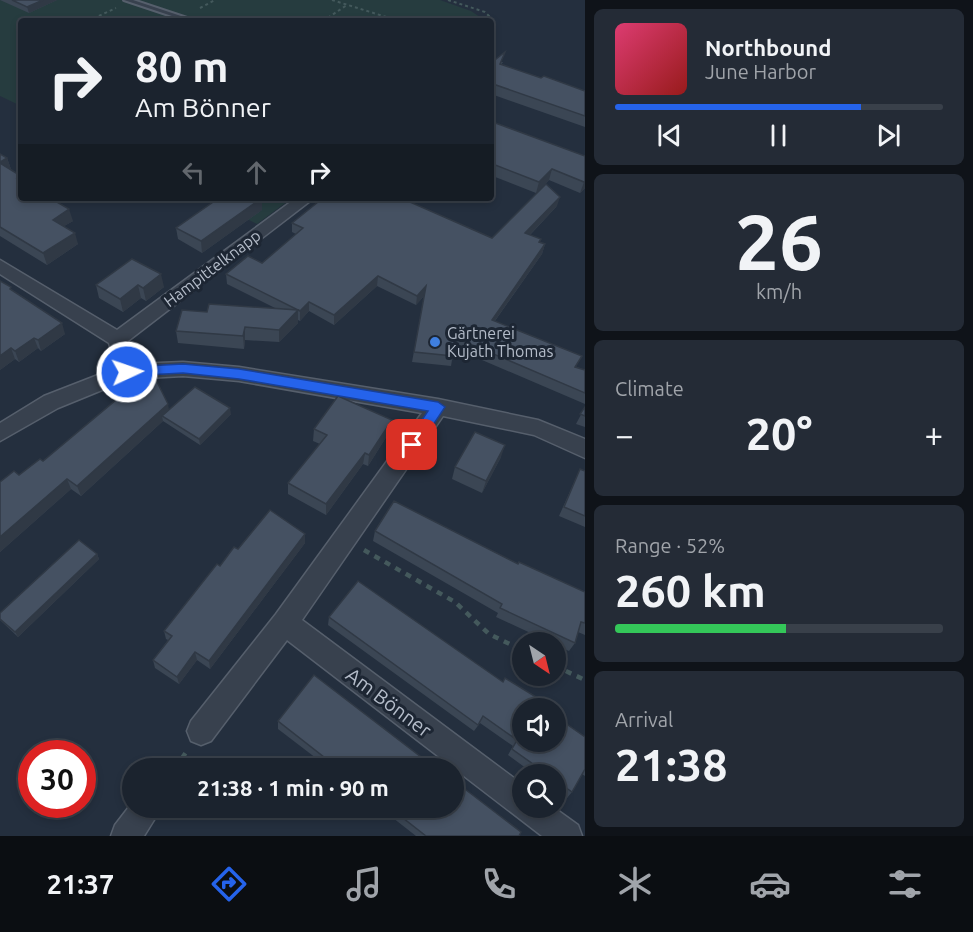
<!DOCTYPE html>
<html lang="en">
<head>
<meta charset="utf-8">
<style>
	body { margin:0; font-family:Ubuntu,sans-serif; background:#242b36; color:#f1f3f6; height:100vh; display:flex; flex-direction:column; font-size:22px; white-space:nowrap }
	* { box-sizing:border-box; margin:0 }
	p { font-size:20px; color:#a0a4aa }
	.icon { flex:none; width:33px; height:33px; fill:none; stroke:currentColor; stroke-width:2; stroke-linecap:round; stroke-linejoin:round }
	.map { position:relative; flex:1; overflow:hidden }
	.drawer { display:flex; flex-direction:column; gap:9px; padding:9px; background:#0f1319; width:388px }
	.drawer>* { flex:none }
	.hud { position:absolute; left:18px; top:18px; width:476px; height:183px; border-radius:6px; box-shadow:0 3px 9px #0003,0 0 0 2px #39404a; background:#1b232e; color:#f1f3f6; overflow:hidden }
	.needle { width:39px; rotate:145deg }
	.tools { position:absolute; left:512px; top:632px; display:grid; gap:12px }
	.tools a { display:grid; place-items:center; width:54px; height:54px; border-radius:50%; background:#1b232e; box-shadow:0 3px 9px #0003,0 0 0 2px #39404a; font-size:30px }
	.speed { position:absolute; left:18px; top:740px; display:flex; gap:12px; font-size:30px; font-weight:700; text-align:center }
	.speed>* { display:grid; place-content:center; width:78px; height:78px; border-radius:50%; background:#1b232e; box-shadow:0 3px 9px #0003,0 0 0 2px #39404a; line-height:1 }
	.speed .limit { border:9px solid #d22; background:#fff; color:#111 }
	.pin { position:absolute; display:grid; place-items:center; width:51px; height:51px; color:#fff; margin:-26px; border-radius:12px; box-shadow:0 3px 9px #0006 }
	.me { position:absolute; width:66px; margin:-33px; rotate:87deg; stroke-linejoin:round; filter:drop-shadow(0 0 4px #0008) }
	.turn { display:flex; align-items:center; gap:21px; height:126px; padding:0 18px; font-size:27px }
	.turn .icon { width:78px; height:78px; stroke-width:2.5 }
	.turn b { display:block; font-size:42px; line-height:51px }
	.lanes { display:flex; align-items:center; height:57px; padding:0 18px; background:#0003; justify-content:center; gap:30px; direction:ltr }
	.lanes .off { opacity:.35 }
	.big { font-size:45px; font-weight:600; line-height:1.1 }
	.drawer .tile { flex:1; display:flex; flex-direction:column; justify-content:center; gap:9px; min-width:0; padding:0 21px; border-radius:9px; background:#242b36 }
	.drawer .dial { align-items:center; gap:0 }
	.dial b { font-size:78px; line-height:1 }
	.song { display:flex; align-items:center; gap:18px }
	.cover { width:72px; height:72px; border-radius:9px; background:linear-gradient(135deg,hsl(340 70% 55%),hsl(0 70% 35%)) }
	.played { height:6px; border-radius:3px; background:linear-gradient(90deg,#2563eb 75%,#39404a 75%) }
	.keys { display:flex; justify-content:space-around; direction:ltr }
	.heat { display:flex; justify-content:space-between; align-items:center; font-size:33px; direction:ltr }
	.charge { height:9px; border-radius:4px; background:linear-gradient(90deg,#34c759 52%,#39404a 0) }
	.trip { position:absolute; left:122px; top:758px; width:342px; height:60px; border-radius:30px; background:#1b232e; box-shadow:0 3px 9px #0003,0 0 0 2px #39404a; font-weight:600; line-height:60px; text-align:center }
	.dock { display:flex; height:96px; justify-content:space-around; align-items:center; background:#0b0e12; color:#a0a4aa }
	.dock .icon { width:42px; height:42px }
	.dock .active { color:#2563eb }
	.dock b { font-size:27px; color:#f1f3f6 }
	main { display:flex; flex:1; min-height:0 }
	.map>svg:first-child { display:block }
	.green { fill:#263c3f }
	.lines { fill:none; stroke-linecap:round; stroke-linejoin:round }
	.lane-casing { stroke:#565f6c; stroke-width:4 }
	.street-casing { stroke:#565f6c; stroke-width:3 }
	.path-far1 { stroke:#44595c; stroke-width:2; stroke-dasharray:3 3; stroke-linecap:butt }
	.path { stroke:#44595c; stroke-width:4.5; stroke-dasharray:6 6; stroke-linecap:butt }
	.lane { fill:#38414e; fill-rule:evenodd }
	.street { fill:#38414e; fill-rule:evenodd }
	.wall { fill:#3b4654 }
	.shaded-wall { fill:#303945 }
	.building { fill:#455162; stroke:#303945; stroke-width:1.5 }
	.route { fill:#2563eb; stroke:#184099; stroke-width:1.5 }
	.shop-dot { fill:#3f7fe0; stroke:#1d2633; stroke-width:2 }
	.labels { text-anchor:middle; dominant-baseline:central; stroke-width:6; stroke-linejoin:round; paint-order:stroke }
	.street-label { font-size:16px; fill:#b4bcc9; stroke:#1d2633 }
	.poi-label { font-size:16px; fill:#b4bcc9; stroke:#1d2633; text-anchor:start }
	.near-street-label { font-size:20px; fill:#b4bcc9; stroke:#1d2633 }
</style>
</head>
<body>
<main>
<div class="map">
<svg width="585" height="836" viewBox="0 0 585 836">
	<rect width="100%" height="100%" fill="#242f3e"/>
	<g class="green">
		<polygon points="0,0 440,0 471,11 483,19 21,21 21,106 0,96"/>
		<polygon points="205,198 292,198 257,224"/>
	</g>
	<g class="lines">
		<g class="lane-casing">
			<polygon id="lane" points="124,0 133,0 196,21 187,21"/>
		</g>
		<g class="street-casing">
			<g id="street">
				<polygon points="296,198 314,198 128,341 135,364 183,362 239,367 438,399 538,420 585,439 585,458 534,435 443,416 302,620 522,784 522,807 553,807 578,825 582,836 542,836 287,640 211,741 201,745 191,741 187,731 191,721 276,614 422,413 239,381 183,376 129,379 58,408 0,441 0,423 44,396 116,368 109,343 0,274 0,260 117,330"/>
				<polygon points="132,803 132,807 162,807 144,836 111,836 115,825"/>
			</g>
		</g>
		<g class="path-far1">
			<polyline points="332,0 399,21"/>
			<polyline points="448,0 485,12 489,16 488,21"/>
			<polyline points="200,8 215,0"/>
			<polyline points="88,21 116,8"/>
			<polyline points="323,21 347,5"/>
		</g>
		<g class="path">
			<polyline points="364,550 455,602 489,634 522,650"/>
			<polyline points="555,666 585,680"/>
			<polyline points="175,768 187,751"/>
		</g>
		<use href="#lane" class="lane"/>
		<use href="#street" class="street"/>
	</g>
	<g class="wall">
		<polygon points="0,0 57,0 29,13"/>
		<polygon points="490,61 503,62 501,65 585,91 585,127 491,94"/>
		<polygon points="490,121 585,156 585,188 580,193 549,180 536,193 490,175"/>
		<polygon points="0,154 7,158 21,198 73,221 64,226 78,244 47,265 0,236"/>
		<polygon points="357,199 492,238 557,206 530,235 540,242 545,244 542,254 495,321 577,367 585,370 585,404 454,348 451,366 412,362 424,296 416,305 377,286 334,325 309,311 300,321 298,320 298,323 279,342 245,340 244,349 178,343 176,331 207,312 275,308 227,284 226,274 262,263 296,234 292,232 292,223"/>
		<polygon points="262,210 202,253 178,239 176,228"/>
		<polygon points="132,259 164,287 146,301 141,298 123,312 99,298 96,285"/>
		<polygon points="12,290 65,334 41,351 38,348 19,362 15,359 0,370"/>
		<polygon points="116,381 169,410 231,414 200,445 163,421 81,496 71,489 0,552 0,482 19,475 43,461 123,395 119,392"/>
		<polygon points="585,407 585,427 576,424"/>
		<polygon points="314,429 390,431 368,466 363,464 326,515 288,494 288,483 320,444 313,441"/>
		<polygon points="501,457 482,493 452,479 455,467"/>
		<polygon points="580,469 585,471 585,527 559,516"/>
		<polygon points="375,531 518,564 585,592 585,635 578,632 575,643 569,651 555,645 555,642 550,642 496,617 498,613 373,541"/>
		<polygon points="305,543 210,669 197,660 179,684 155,668 153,660 168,640 166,639 164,631 220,566 238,549"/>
		<polygon points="97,554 99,559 18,637 0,620 0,613"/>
		<polygon points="329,617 503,682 585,737 585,776 582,774 572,792 567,798 555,789 555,774 534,774 508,755 513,746 480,723 474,731 328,625"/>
		<polygon points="278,721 418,763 415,768 329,768 278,729"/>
		<polygon points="379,807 437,807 440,810 519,836 416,836"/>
	</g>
	<g class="shaded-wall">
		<polygon points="43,0 57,0 29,13 27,7"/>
		<polygon points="7,158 11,169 0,166 0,162"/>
		<polygon points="552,169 549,180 536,193 539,182"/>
		<polygon points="585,181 585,188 580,193 584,182"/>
		<polygon points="560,197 557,206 522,243 525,233"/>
		<polygon points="262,198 262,210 202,253 201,241"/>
		<polygon points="69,209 73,221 56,231 53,220"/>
		<polygon points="75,233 78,244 47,265 43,253"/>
		<polygon points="545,244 542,254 489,329 492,320"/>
		<polygon points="161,274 164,287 146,301 143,288"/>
		<polygon points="378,276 377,286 334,325 334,315"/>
		<polygon points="138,285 141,298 123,312 120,299"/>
		<polygon points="426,286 424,296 416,305 417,296"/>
		<polygon points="309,302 309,311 300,321 300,311"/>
		<polygon points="298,310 298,323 279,342 279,330"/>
		<polygon points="62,323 65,334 41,351 38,340"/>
		<polygon points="245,327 245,340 244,349 243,336"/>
		<polygon points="34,338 38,348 19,362 15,351"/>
		<polygon points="11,348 15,359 0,370 0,356"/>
		<polygon points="168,404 170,415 162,416 163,421 81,496 77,486"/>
		<polygon points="230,408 231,414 200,445 199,439"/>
		<polygon points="392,420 390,431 368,466 369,455"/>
		<polygon points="505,445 501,457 482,493 486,481"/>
		<polygon points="365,453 363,464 326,515 326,504"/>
		<polygon points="67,479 71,489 0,552 0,537"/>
		<polygon points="305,534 305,543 210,669 209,661"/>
		<polygon points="97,554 99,559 18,637 15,632"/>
		<polygon points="195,652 197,660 179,684 177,677"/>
	</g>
	<g class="building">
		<polygon points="12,0 43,0 27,7"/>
		<polygon points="505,52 500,64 541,78 544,76 585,91 585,116 493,84 490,90 490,61 492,62"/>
		<polygon points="490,121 585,156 585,181 584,182 552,169 539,182 490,163 490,155 493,152 490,151"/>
		<polygon points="0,154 7,158 0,162"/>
		<polygon points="0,163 21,176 21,177 17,179 21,182 21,198 50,198 69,209 53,220 75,233 43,253 0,227"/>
		<polygon points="546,184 560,197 525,233 541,239 539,242 545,244 492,320 582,356 575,367 585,370 585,393 456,338 453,356 414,352 426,286 417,296 378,276 334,315 309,302 300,311 226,274 248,256 262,263 303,228 292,223 323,198 354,198 357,199 359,198 401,198 492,238"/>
		<polygon points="219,198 262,198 201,241 176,228"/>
		<polygon points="132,259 161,274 143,288 138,285 120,299 96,285"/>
		<polygon points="0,281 11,287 10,289 62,323 38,340 34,338 15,351 11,348 0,356"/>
		<polygon points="209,304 298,310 279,330 245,327 243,336 176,331 182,310 207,312"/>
		<polygon points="153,374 168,404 77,486 67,479 0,537 0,482 14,471 19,475 40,459 43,461 129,389 116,381"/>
		<polygon points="195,387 230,408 199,439 162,416"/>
		<polygon points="338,396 392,420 369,455 365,453 326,504 288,483 327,435 314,429"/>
		<polygon points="585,407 585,416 580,414"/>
		<polygon points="475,432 505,445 486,481 455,467"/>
		<polygon points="580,469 585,471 585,516 564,507"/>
		<polygon points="394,501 518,564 519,562 585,592 585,623 581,622 575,643 500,608 502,604 375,531"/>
		<polygon points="270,510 305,534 209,661 195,652 177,677 153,660 172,636 164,631 217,564 220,566 234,547 238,549"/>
		<polygon points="79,540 97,554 15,632 0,619 0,613"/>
		<polygon points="358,581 503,682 505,678 541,700 538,705 543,708 522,708 522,741 555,741 555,716 585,737 585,769 572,792 555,780 555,774 547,774 512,749 517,740 483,716 478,725 329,617"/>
		<polygon points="314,675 421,757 414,768 338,768 278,721"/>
		<polygon points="457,783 521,832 519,836 426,836 389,807 437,807 440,810 442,807 453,807 453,789"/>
	</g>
	<polygon class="route" points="183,364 239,369 438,402 445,407 417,449 407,449 405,445 428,411 239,379 183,373 127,376 120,372 127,367"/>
	<circle class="shop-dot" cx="435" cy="342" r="6"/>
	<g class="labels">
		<g class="street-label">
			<text transform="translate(212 268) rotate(-37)">Hampittelknapp</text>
		</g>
		<g class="poi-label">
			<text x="447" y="333">Gärtnerei<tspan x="447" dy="18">Kujath Thomas</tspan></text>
		</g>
		<g class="near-street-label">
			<text transform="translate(389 702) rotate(37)">Am Bönner</text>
		</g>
	</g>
</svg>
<div class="tools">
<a><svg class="needle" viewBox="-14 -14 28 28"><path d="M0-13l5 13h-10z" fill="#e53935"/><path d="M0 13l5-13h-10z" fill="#a0a4aa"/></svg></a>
<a><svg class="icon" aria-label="sound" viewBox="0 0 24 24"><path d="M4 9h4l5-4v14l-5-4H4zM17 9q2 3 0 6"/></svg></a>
<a><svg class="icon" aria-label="search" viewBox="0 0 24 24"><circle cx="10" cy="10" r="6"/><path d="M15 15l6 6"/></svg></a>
</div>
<div class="speed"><div class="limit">30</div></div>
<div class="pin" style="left:412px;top:445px;background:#d93025"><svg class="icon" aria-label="arrive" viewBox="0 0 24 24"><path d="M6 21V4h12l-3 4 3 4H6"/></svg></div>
<svg class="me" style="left:127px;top:372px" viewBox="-20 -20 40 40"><circle r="17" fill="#2563eb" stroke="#fff" stroke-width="3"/><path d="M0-11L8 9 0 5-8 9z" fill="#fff"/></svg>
<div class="trip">21:38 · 1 min · 90 m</div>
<div class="hud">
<div class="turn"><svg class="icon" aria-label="right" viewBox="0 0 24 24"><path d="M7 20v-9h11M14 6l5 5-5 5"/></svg><div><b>80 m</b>Am Bönner</div></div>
<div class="lanes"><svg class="icon off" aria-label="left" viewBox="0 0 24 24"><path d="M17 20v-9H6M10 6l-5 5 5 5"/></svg><svg class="icon off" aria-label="ahead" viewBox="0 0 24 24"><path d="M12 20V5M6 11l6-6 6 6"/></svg><svg class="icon" aria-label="right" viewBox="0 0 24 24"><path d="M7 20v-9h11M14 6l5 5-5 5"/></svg></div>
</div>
</div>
<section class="drawer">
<div class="tile">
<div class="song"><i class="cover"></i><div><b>Northbound</b><p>June Harbor</p></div></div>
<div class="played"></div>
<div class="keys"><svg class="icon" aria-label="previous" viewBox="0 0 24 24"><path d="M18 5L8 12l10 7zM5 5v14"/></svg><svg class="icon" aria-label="pause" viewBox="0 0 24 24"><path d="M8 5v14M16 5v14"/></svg><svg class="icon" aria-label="next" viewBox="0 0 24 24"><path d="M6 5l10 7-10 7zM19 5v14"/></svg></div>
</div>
<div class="tile dial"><b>26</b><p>km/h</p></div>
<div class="tile"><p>Climate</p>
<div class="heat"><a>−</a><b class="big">20°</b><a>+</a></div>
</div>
<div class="tile"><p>Range · 52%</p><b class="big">260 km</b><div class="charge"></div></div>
<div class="tile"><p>Arrival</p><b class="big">21:38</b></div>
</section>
</main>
<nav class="dock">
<b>21:37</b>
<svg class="icon active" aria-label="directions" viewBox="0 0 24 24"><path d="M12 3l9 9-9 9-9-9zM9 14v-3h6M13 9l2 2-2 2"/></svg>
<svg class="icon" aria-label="music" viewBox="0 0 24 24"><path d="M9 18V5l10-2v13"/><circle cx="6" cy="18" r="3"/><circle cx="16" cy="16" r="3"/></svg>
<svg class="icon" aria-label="phone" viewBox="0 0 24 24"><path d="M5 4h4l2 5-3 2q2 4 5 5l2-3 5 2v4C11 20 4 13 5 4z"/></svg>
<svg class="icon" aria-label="climate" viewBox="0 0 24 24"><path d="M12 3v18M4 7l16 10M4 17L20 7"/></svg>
<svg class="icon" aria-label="car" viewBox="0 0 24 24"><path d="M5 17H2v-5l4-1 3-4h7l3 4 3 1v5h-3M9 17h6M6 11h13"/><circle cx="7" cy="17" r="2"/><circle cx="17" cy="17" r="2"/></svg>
<svg class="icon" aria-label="filters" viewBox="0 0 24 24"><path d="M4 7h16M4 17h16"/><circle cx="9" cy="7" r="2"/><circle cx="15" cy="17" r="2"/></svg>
</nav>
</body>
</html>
